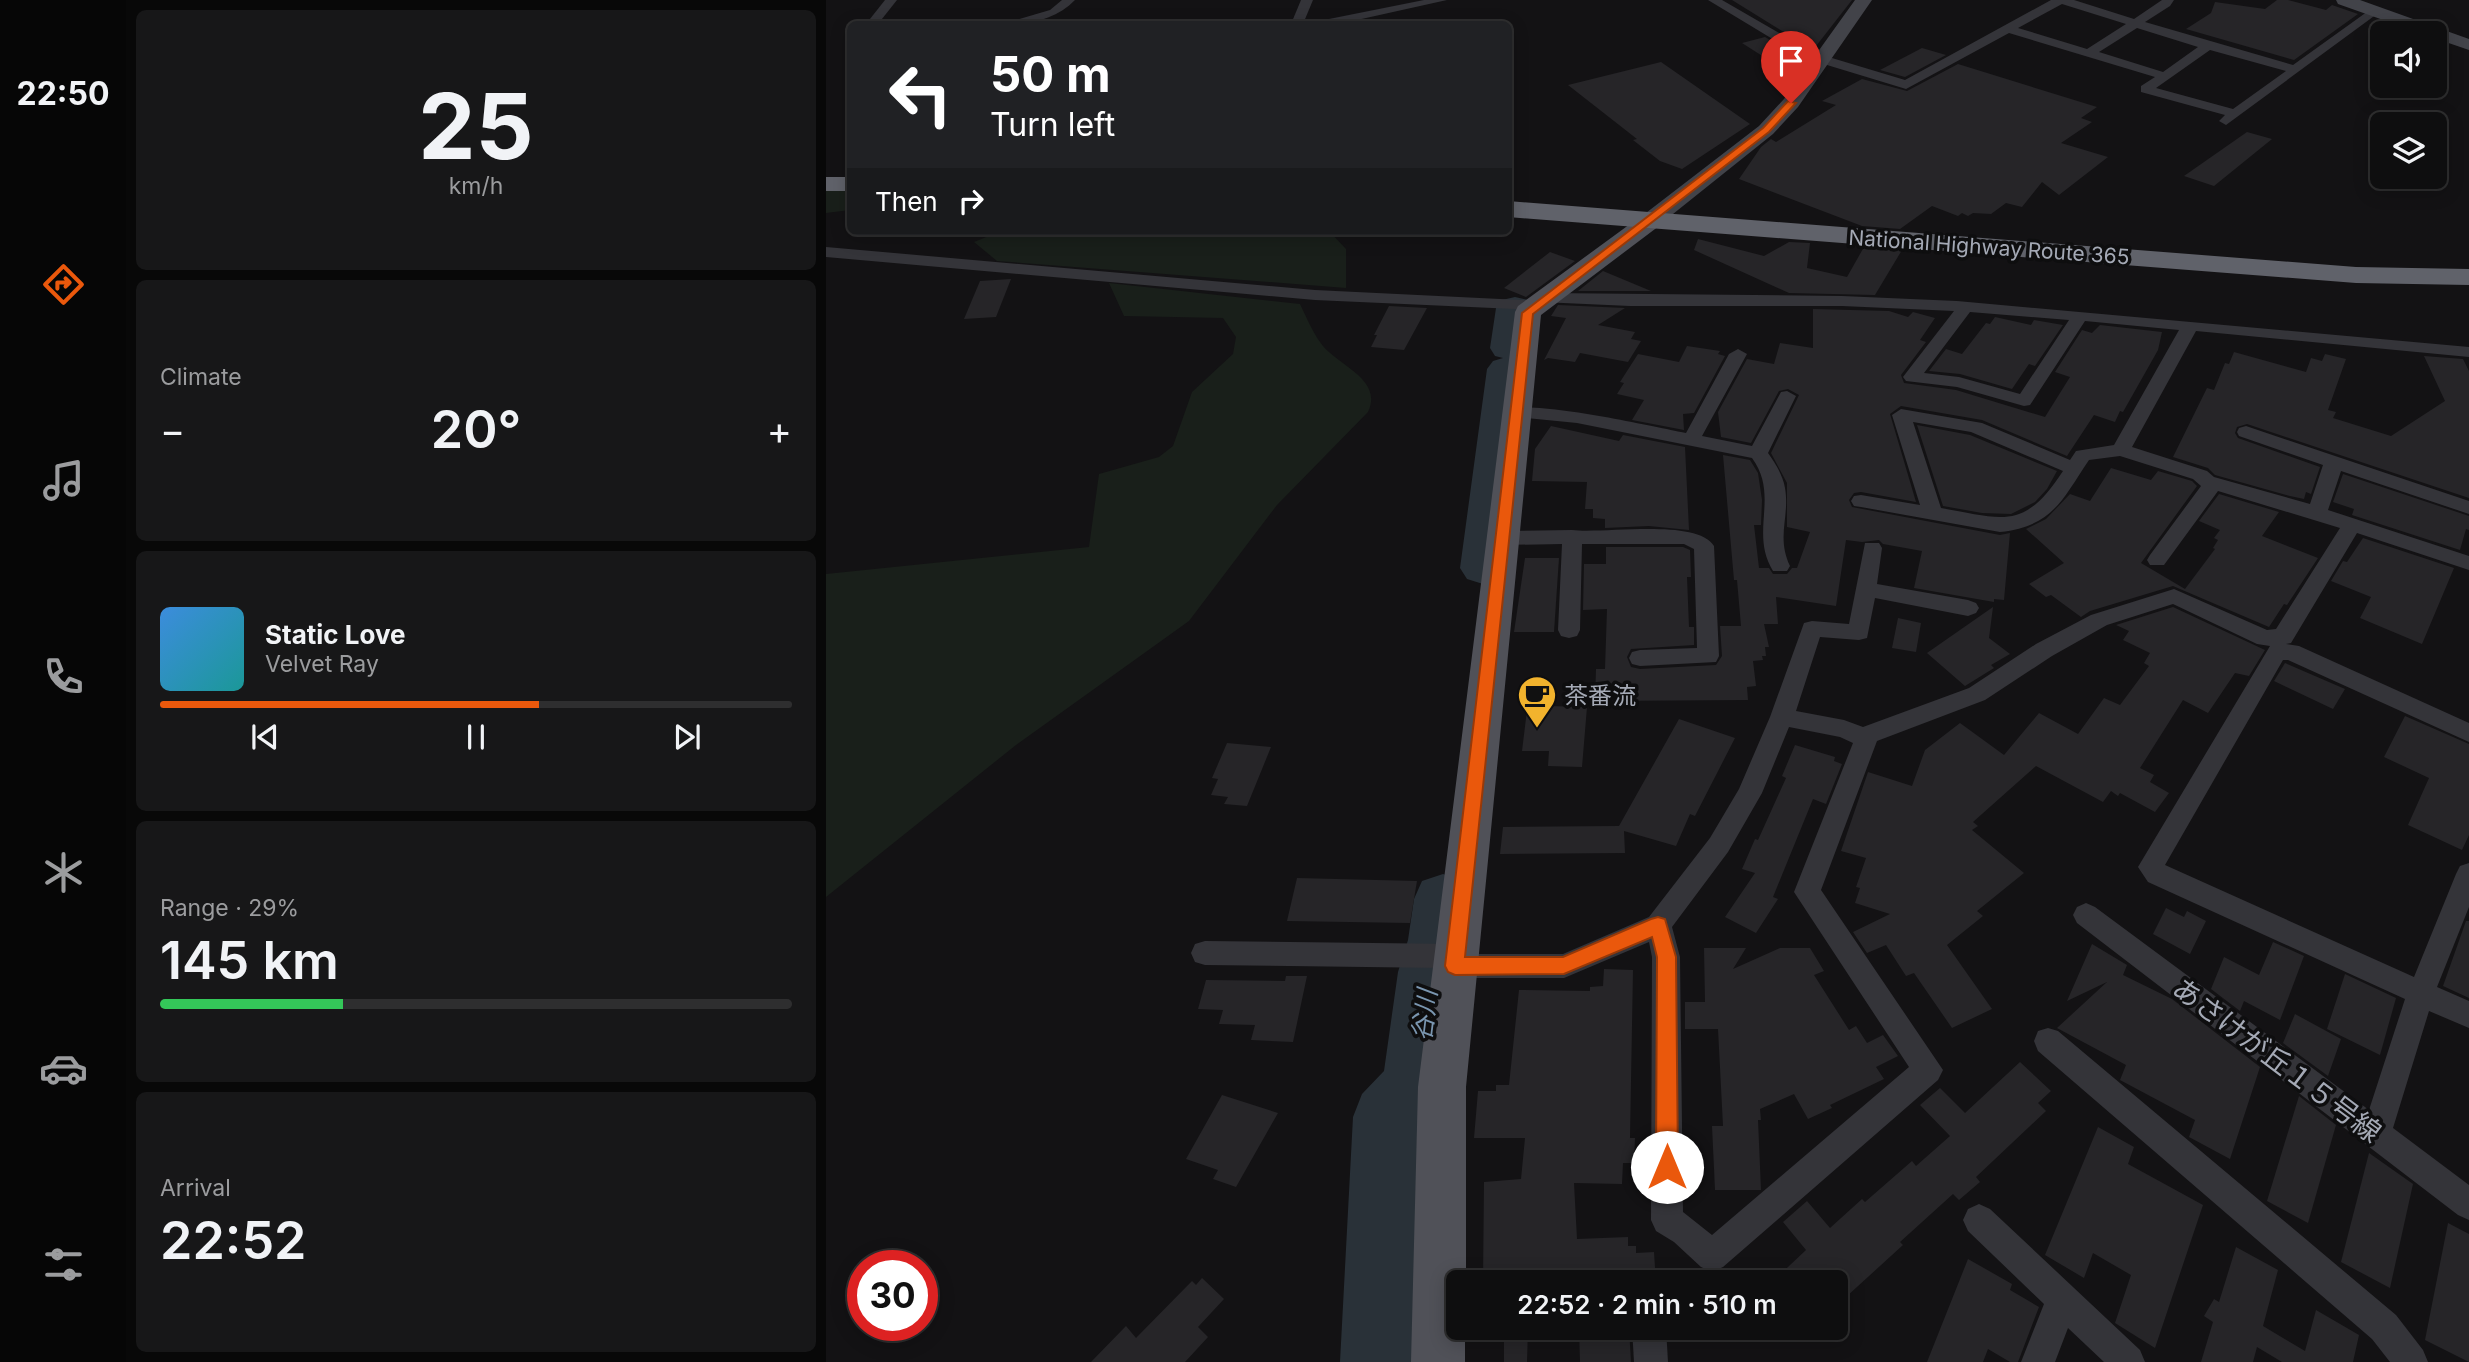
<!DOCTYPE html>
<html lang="en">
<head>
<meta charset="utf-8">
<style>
	body { margin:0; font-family:Inter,"Noto Sans JP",sans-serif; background:#171718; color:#f1f3f6; height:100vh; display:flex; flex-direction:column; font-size:26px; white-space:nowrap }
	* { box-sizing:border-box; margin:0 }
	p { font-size:23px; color:#9b9c9e }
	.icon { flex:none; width:38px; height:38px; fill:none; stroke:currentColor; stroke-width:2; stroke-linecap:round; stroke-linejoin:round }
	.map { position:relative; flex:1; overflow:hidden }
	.drawer { display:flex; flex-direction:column; gap:10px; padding:10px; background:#080808; width:700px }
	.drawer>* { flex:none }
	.top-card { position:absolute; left:21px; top:21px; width:665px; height:214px; border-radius:10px; box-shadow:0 4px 18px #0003,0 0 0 2px #2e2e2f; background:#202124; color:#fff; overflow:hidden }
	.buttons { position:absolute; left:1544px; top:21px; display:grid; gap:14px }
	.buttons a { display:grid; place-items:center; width:77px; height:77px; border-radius:10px; background:#0e0e0f; box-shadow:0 4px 18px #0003,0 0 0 2px #2e2e2f; font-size:35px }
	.speed { position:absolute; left:21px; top:1250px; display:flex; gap:14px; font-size:35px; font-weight:700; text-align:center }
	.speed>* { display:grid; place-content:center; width:91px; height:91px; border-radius:50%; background:#0e0e0f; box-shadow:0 4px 18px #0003,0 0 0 2px #2e2e2f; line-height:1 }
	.speed .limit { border:10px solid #d22; background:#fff; color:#111 }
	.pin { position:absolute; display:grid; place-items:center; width:60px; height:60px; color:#fff; margin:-72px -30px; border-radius:50% 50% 50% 0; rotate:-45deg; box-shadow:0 0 7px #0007 }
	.pin .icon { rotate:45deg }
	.me { position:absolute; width:77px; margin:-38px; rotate:0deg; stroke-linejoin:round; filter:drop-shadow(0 0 5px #0008) }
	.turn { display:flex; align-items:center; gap:24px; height:147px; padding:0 28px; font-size:32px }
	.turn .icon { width:91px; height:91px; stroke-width:2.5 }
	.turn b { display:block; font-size:49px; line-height:60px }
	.then { display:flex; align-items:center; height:66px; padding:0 28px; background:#0003; gap:14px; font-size:26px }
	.big { font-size:52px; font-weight:600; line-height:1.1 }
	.drawer .widget { flex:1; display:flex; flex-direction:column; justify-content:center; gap:10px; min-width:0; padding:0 24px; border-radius:10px; background:#171718 }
	.drawer .dial { align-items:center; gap:0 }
	.dial b { font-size:91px; line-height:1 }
	.song { display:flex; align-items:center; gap:21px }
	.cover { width:84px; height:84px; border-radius:10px; background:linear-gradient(135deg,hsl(210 70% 55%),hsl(180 70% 35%)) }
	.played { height:7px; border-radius:4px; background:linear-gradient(90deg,#ea580c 60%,#2e2e2f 60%) }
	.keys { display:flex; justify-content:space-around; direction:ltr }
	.heat { display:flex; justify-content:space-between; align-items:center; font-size:38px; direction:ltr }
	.charge { height:10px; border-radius:5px; background:linear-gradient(90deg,#34c759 29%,#2e2e2f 0) }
	.trip { position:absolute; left:620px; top:1270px; width:402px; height:70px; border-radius:10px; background:#0e0e0f; box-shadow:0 4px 18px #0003,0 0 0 2px #2e2e2f; font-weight:600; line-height:70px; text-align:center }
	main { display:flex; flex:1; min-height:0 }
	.tabs { display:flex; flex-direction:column; width:126px; justify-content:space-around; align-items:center; background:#060606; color:#9b9c9e }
	.tabs .icon { width:49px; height:49px }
	.tabs .active { color:#ea580c }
	.tabs b { font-size:32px; color:#f1f3f6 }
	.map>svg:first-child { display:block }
	.green { fill:#191f1a }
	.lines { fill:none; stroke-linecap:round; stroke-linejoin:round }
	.river { fill:#293138; fill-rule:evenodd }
	.building { fill:#262528 }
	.street { fill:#343439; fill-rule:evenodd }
	.secondary { fill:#424349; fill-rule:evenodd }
	.primary { fill:#505158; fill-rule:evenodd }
	.highway { fill:#60626a; fill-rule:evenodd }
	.route { fill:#ea580c; stroke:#983908; stroke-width:2 }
	.labels { text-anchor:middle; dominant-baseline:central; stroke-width:7; stroke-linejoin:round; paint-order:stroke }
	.far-street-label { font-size:21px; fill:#a4a9b5; stroke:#0e0e0f }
	.poi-label { font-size:24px; fill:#a4a9b5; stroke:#0e0e0f; text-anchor:start }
	.water-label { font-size:26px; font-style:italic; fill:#7a96b0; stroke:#0e0e0f }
	.near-street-label { font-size:28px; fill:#a4a9b5; stroke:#0e0e0f }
</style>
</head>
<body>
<main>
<nav class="tabs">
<b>22:50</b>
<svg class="icon active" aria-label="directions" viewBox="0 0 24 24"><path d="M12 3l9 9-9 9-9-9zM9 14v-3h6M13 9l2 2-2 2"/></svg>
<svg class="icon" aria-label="music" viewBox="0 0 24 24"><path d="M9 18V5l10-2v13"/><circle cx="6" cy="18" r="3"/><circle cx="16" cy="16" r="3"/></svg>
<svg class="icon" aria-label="phone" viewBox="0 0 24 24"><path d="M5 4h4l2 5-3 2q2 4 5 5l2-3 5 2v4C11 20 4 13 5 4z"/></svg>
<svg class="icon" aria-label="climate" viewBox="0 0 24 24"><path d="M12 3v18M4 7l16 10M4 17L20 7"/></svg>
<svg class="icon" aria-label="car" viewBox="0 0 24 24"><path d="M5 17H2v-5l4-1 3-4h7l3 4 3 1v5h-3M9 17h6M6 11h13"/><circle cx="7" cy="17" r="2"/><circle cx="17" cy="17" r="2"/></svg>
<svg class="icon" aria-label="filters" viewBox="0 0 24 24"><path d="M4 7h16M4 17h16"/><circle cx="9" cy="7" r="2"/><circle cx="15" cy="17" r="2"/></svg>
</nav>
<section class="drawer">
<div class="widget dial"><b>25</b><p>km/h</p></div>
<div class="widget"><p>Climate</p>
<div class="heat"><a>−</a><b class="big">20°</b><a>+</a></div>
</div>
<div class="widget">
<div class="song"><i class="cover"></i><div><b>Static Love</b><p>Velvet Ray</p></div></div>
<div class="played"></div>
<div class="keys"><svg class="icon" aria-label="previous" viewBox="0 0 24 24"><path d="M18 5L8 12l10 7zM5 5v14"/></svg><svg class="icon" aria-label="pause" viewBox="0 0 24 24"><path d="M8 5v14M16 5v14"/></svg><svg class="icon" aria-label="next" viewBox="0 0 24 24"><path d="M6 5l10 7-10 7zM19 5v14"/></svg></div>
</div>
<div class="widget"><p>Range · 29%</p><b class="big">145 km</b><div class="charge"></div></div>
<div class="widget"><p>Arrival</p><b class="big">22:52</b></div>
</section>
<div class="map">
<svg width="1643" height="1362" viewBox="0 0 1643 1362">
	<rect width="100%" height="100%" fill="#131214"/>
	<g class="green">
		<polygon points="0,191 24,191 24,210 0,213"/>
		<polygon points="175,231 503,231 520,249 520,288 171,261 148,242"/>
		<path d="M283,283L474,304C480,316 486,331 494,342C509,365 558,378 542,412L451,505L363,621L190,745L0,897V574L263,547L273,474L333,457L347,446L366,392L407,354L410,337L397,318L298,316Z"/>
	</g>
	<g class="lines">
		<g class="river">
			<polygon points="689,297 702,300 708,308 702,348 697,356 687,359 695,361 701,369 680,568 673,579 657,584 641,579 634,568 661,369 667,361 677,358 669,356 664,348 670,308 676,300"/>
			<polygon points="617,874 638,881 646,899 642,940 634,972 623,1077 607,1113 593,1129 590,1362 514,1362 527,1117 536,1094 558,1071 572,972 582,940 588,899 596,881"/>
		</g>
	</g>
	<g class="building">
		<polygon points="906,0 1026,0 987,50"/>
		<polygon points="1451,0 1462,0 1500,10 1506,5 1532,14 1468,60 1360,29 1385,13 1389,2 1439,9"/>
		<polygon points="939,37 977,60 952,66 916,43"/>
		<polygon points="1096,48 1120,55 1079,77 1054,70"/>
		<polygon points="835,62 924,124 856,169 834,161 807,140 811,139 742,85"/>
		<polygon points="1132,64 1271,107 1255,118 1266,122 1235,143 1282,157 1233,195 1216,182 1196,207 1180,203 1165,214 1147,213 1142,216 1136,213 1132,216 1106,206 1074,229 1036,226 913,179 935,147 945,139 950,142 1010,105 996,101 1036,79 1081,91"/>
		<polygon points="1421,132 1446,139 1388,186 1358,176"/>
		<polygon points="872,239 938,256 963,242 984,243 981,268 1021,277 1038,247 1076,250 1049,295 963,293 868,250"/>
		<polygon points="724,252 749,261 700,297 678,288"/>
		<polygon points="777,271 825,291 752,291"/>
		<polygon points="185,279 170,317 138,319 154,281"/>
		<polygon points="732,305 799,308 772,325 809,332 805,339 815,341 802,362 754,353 749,362 722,358 718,360 740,318 725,316"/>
		<polygon points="563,306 601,308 578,350 545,347 551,335 548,335"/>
		<polygon points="987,309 1063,311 1082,317 1087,312 1109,318 1094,340 1100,342 1075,375 1078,383 1130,390 1219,417 1244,377 1229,372 1256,330 1266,333 1274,325 1336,332 1332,350 1297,412 1294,411 1289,422 1268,415 1241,456 1156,420 1075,406 1064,414 1090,502 1035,492 1028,493 1023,500 1026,507 1174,535 1184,533 1178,600 1168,599 1168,602 1088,588 1096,551 1057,544 1053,540 1036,542 1020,540 1010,606 950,597 952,624 938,624 943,647 939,647 940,656 936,656 937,660 927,661 930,686 921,687 922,700 769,701 770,669 779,669 781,609 757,610 758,564 780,564 780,547 857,547 864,550 865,577 861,577 863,627 868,627 868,645 805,649 801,657 805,667 814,669 890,665 896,656 894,626 915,626 911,580 908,580 897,455 924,460 932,473 936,500 935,525 928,525 933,568 943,568 947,574 961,574 966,568 971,568 984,532 961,527 961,483 945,453 973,395 962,389 953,391 925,443 895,437 892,412 921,359 948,364 954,343 987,348"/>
		<polygon points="1169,317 1205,325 1208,320 1237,325 1209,366 1203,364 1186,389 1134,374 1103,371 1120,349 1136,354 1160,323 1164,324"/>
		<polygon points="861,346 894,351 892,354 899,356 868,413 857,414 858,430 806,420 818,400 791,394 798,383 794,382 812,354 853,362"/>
		<polygon points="1408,352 1480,372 1485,358 1496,361 1499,354 1520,359 1502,410 1510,412 1507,418 1565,436 1619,401 1598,356 1637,359 1643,371 1643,498 1421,424 1411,427 1409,433 1412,438 1494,467 1485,494 1480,492 1478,499 1464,496 1389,475 1382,468 1347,457 1381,388 1388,390 1399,363 1403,364"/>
		<polygon points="1091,425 1144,435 1231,471 1221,489 1209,502 1185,514 1156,513 1117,506"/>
		<polygon points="725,426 793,441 797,435 859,447 863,530 823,526 779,528 779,519 767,518 767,509 759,509 761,482 706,481 709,449"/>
		<polygon points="1285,468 1325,480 1332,471 1366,481 1371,486 1315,563 1359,589 1389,549 1387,548 1392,540 1388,538 1394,530 1373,521 1393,494 1453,512 1436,536 1492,558 1461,605 1458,604 1443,627 1347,586 1264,611 1255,617 1225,595 1220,597 1203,584 1238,563 1200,529 1220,519 1244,494 1264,501"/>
		<polygon points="1517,474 1643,516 1643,530 1640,529 1634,550 1526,515 1528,509 1507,502"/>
		<polygon points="1537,538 1628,568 1596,644 1534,618 1545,597 1505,581 1517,561 1521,562"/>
		<polygon points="699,558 733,558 728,632 688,632"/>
		<polygon points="1167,607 1163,638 1184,654 1165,665 1168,668 1139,686 1101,653"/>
		<polygon points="1347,607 1439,650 1423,676 1409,673 1382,713 1357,700 1314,768 1328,775 1324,782 1343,793 1329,812 1294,793 1292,796 1285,791 1277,802 1210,766 1147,822 1152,826 1146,830 1198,873 1151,911 1157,916 1121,945 1166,1009 1126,1028 1088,973 1080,976 1060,945 1041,953 1027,932 1064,914 1029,903 1034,888 1030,887 1040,858 1015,851 1042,772 1086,786 1099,750 1134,723 1178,755 1213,713 1252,734 1278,698 1294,705 1323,666 1318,663 1324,653 1297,640 1303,631 1290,625"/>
		<polygon points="1072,618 1095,623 1090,652 1066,648"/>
		<polygon points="1459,663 1519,689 1507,709 1448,681"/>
		<polygon points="721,706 761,707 756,767 722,766 723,751 696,751 701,710 721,711"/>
		<polygon points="1579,716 1643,744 1643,835 1636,850 1582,825 1603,778 1558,757"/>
		<polygon points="853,719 909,738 869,816 864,814 850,846 798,831 799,853 674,854 677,827 793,826"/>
		<polygon points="401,743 445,747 421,806 398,804 402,797 385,795 392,779 386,778"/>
		<polygon points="969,745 1009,757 1008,761 1016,764 1000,804 987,799 947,897 952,899 930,933 899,917 929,873 916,869 929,839 932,840 960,778 956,776"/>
		<polygon points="471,878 591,881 584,923 461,921"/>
		<polygon points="1340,908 1358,917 1361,911 1380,921 1364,954 1327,934"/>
		<polygon points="1640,921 1643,921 1643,998 1617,986"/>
		<polygon points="1447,942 1478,956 1454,1020 1418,1001 1414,1011 1385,989 1398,957 1433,975"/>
		<polygon points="1266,944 1301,965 1297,975 1346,999 1434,1067 1404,1159 1363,1137 1369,1120 1294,1080 1300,1065 1231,1028 1281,982 1241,1001"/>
		<polygon points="878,948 920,948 907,969 954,948 984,948 998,971 988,975 1023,1030 1030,1026 1041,1043 1057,1035 1072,1056 1050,1067 1058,1079 1004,1105 1006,1108 982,1119 968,1094 934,1109 935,1120 932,1120 935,1190 889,1190 886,1126 897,1126 892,1029 859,1029 859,1002 879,1002"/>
		<polygon points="778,969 807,970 804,1138 809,1138 808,1163 797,1163 796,1184 748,1183 751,1239 802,1237 802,1246 810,1246 810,1253 828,1252 830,1283 657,1283 658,1182 695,1179 699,1138 648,1138 652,1091 670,1091 670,1085 683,1085 693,990 764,991 764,987 777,986"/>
		<polygon points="1519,974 1570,998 1554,1055 1501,1029"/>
		<polygon points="460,976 481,976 467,1042 425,1040 429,1025 393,1024 397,1010 372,1009 380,980 459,981"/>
		<polygon points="1469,1014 1515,1039 1502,1076 1457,1043"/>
		<polygon points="1194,1062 1225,1091 1212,1103 1220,1111 1150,1177 1154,1182 1133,1200 1127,1194 1074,1242 1077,1245 1020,1297 1010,1283 945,1283 980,1250 957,1222 981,1201 1004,1228 1036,1199 1039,1202 1086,1161 1090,1166 1124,1136 1094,1105 1114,1088 1139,1113"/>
		<polygon points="396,1095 452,1113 410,1187 387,1179 392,1170 360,1159"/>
		<polygon points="1473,1096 1510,1125 1482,1223 1441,1201"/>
		<polygon points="1272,1127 1308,1147 1302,1164 1377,1205 1329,1348 1289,1323 1305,1275 1267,1253 1258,1278 1219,1255"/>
		<polygon points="1543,1153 1587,1184 1564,1288 1515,1262"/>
		<polygon points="1622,1223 1643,1234 1643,1362 1599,1340"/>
		<polygon points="1410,1247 1452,1270 1437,1326 1479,1351 1490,1310 1533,1335 1527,1362 1456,1362 1431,1347 1427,1362 1375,1362 1387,1322 1378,1316 1388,1299 1393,1302"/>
		<polygon points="1142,1259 1186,1284 1184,1290 1213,1307 1192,1362 1184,1362 1162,1349 1157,1362 1101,1362"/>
		<polygon points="376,1278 398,1299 372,1327 382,1337 359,1362 265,1362 300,1326 310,1338 366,1281 370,1285"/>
		<polygon points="678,1328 702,1328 701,1362 678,1362"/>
		<polygon points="753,1328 803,1328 805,1362 754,1362"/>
	</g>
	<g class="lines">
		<g class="street">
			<polygon points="59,0 71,0 52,24 40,24"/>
			<path d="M236,0H249C231,19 201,26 176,24L224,10Z"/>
			<polygon points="475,0 487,0 477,24 465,24"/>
			<polygon points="598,0 621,0 513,24 492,24 498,20"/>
			<path d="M882,0H896L986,52L1079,80L1225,0H1248L1308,19L1336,0H1348L1344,6L1319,22L1467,65L1545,9L1555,11L1400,125L1393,121L1399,115L1315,92V86L1329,77L1183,33L1080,89L978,58ZM1236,4L1300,24L1261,49L1192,28ZM1311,28L1372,47L1337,72L1273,52ZM1384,50L1460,71L1407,109L1330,88Z"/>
			<path d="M0,247L489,290L714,301L712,298L714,295L720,293L1016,296L1131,301L1643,347V357L1370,331L1306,447L1381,471L1388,477L1484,504L1497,465L1413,436L1411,432L1413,428L1420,426L1643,501V514L1515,471L1502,510L1643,556V570L1531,533L1465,643L1460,644L1473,646L1643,723V742L1462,660H1457L1339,865L1588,977L1630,874L1634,866L1643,863V907L1611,987L1643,1001V1028L1603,1011L1567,1128L1643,1185V1220L1632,1215L1251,923L1247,915L1251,907L1260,903L1269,907L1543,1110L1579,999L1322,882L1312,867L1444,646L1431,644L1347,604L1281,625L1226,656L1159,700L1051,741L995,890L1117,1070L1112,1080L897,1267L886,1272L875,1267L848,1242L830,1231L825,1220L826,957L823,942L738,978H629L619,975L616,968L379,965L369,962L365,953L369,944L379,941L630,944L640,947L643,954H737L823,917L884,838L913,789L944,717L978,623L986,621L1023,624L1039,543H1053L1056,548L1051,584L1142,600L1150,603L1153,608L1150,613L1142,616L1049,598L1041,638L1033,640L994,637L970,711L1018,720L1037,727L1143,688L1210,644L1265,615L1348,589L1441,630L1450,629L1514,528L1392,491L1338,565H1324L1321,560L1324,555L1375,486L1367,479L1294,456L1263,460C1236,500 1227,526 1174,532L1035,507L1028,506L1025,501L1028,496L1035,495L1094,505L1066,415L1075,409L1156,423L1244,460L1250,451L1288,445L1353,330L1259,321L1204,405L1198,406L1131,387L1080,381L1077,377L1080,373L1128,311L1016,306H804L715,302L717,305L715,309L709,310L489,300L0,257ZM1144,312L1243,320L1194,394L1133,377L1098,373ZM1087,422L1145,432L1237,471C1198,531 1178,519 1115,508ZM963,727L1014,737L1027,743L968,892L1083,1067L886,1235L857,1212L854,957L846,927L902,852L936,793Z"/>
			<path d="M912,349L921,354L876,436L926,446L955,392L961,391L970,396L942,453C949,463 957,475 959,488C964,517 950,536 964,566L961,571H947C923,532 954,496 926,458L751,423L689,417L680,412C693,396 833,428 860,433L903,354Z"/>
			<path d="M746,530C778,534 871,518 888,546L893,656L890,662L814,666L806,664L803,658L806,652L814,650L871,648L868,549L858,544H756L754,630L751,636L743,638L735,636L732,630L736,544L676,545L669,543L666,538L669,533L676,531Z"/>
			<polygon points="1222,1028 1232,1031 1570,1315 1597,1350 1602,1362 1564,1362 1546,1339 1212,1051 1208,1041 1212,1031"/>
			<polygon points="1153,1204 1164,1209 1314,1350 1319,1362 1278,1362 1242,1328 1229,1362 1195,1362 1218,1304 1142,1231 1137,1220 1142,1209"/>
			<polygon points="806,1328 840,1328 842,1362 808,1362"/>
		</g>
		<g class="secondary">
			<polygon points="1029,0 1046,0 972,107 947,134 832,226 816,226 813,221 816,216 933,126 958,99"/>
			<polygon points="1510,0 1534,0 1643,39 1643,50 1608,38 1608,33 1594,33 1512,4"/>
		</g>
		<polygon class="primary" points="824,214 833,216 836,221 833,226 715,315 640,1087 640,1283 632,1283 632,1328 639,1328 639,1362 585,1362 592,1087 689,312 692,306 815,216"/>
		<g class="highway">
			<rect x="0" y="177" width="24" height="14"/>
			<polygon points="682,201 1530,267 1643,269 1643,285 1530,283 682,217"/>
		</g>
	</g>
	<polygon class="route" points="962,101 970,103 943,132 707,314 639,957 737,957 825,919 832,917 839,919 850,957 852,1167 849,1175 841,1178 833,1175 830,1167 831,957 826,937 738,974 629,975 622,972 619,966 696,313 937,128"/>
	<defs>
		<g id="cafe-pin" transform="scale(2.0125)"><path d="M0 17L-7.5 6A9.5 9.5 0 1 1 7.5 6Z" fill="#f2b32d" stroke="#0e0e0f"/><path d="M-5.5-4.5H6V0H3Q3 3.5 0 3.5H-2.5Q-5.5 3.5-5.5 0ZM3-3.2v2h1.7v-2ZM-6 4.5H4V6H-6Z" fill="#111"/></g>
	</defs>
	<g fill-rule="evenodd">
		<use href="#cafe-pin" x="711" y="695"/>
	</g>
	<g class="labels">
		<g class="far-street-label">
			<text transform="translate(1163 247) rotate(4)">National Highway Route 365</text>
		</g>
		<g class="poi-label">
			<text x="738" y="695">茶番流</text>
		</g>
		<g class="water-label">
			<text transform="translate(598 1015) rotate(-83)">谷川</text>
		</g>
		<g class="near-street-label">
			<text transform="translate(1451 1060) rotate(37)">あさけが丘１５号線</text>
		</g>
	</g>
</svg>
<div class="buttons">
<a><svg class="icon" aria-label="sound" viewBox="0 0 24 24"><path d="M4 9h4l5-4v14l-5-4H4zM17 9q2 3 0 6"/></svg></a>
<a><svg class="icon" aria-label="layers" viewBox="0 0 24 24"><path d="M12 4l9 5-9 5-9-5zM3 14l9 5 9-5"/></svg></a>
</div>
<div class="speed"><div class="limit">30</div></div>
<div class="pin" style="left:965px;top:103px;background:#d93025"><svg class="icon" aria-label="arrive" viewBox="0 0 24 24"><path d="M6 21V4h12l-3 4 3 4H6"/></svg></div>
<svg class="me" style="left:841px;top:1167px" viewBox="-20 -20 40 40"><circle r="19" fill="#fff"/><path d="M0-13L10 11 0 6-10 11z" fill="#ea580c"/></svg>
<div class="trip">22:52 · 2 min · 510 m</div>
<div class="top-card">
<div class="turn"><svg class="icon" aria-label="left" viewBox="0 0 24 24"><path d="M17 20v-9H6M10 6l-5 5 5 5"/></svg><div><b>50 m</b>Turn left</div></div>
<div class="then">Then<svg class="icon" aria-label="right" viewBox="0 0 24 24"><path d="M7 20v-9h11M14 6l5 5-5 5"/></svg></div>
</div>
</div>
</main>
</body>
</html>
